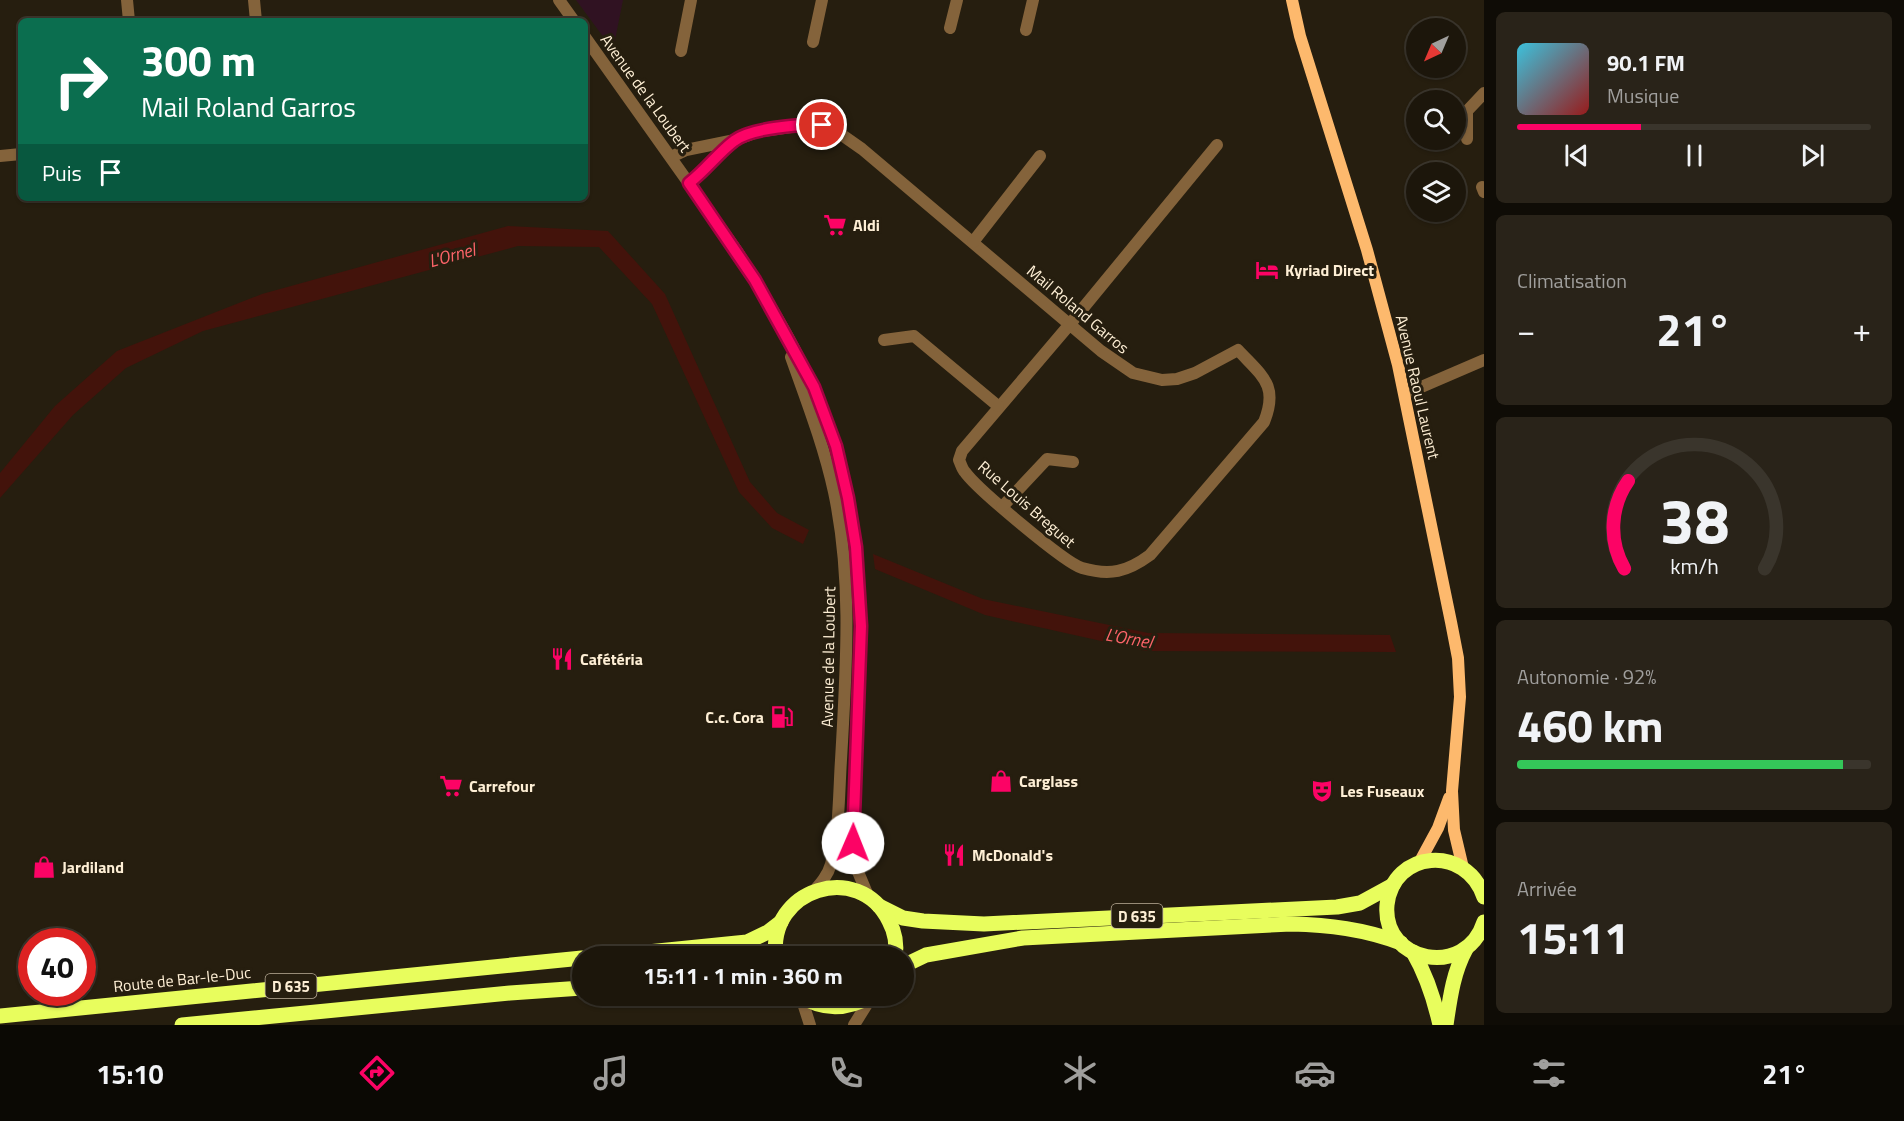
<!DOCTYPE html>
<html lang="fr">
<head>
<meta charset="utf-8">
<style>
	body { margin:0; font-family:"Titillium Web",sans-serif; background:#292319; color:#f1f3f6; height:100vh; display:flex; flex-direction:column; font-size:22px; white-space:nowrap }
	* { box-sizing:border-box; margin:0 }
	p { font-size:20px; color:#a09f9d }
	.icon { flex:none; width:33px; height:33px; fill:none; stroke:currentColor; stroke-width:2; stroke-linecap:round; stroke-linejoin:round }
	.map { position:relative; flex:1; overflow:hidden }
	.panel { display:flex; flex-direction:column; gap:12px; padding:12px; background:#0f0c06; width:420px }
	.panel>* { flex:none }
	.guide { position:absolute; left:18px; top:18px; width:570px; height:183px; border-radius:9px; box-shadow:0 2px 4px #0004,0 0 0 2px #3a352c; background:#0b6e4f; color:#fff; overflow:hidden }
	.needle { width:39px; rotate:224deg }
	.controls { position:absolute; left:1406px; top:18px; display:grid; gap:12px }
	.controls a { display:grid; place-items:center; width:60px; height:60px; border-radius:50%; background:#1c160b; box-shadow:0 2px 4px #0004,0 0 0 2px #3a352c; font-size:30px }
	.speed { position:absolute; left:18px; top:928px; display:flex; gap:12px; font-size:30px; font-weight:700; text-align:center }
	.speed>* { display:grid; place-content:center; width:78px; height:78px; border-radius:50%; background:#1c160b; box-shadow:0 2px 4px #0004,0 0 0 2px #3a352c; line-height:1 }
	.speed .limit { border:9px solid #d22; background:#fff; color:#111 }
	.pin { position:absolute; display:grid; place-items:center; width:51px; height:51px; color:#fff; margin:-26px; border:3px solid #fff; border-radius:50%; box-shadow:0 2px 6px #0007 }
	.me { position:absolute; width:66px; margin:-33px; rotate:1deg; stroke-linejoin:round; filter:drop-shadow(0 0 4px #0008) }
	.turn { display:flex; align-items:center; gap:21px; height:126px; padding:0 24px; font-size:27px }
	.turn .icon { width:78px; height:78px; stroke-width:2.5 }
	.turn b { display:block; font-size:42px; line-height:51px }
	.then { display:flex; align-items:center; height:57px; padding:0 24px; background:#0003; gap:12px; font-size:22px }
	.big { font-size:45px; font-weight:700; line-height:1.1 }
	.panel .widget { flex:1; display:flex; flex-direction:column; justify-content:center; gap:9px; min-width:0; padding:0 21px; border-radius:9px; background:#292319 }
	.panel .dial { align-items:center; gap:0 }
	.dial svg { height:156px; overflow:visible; fill:none; stroke:#3a352c; stroke-width:7; stroke-linecap:round; text-anchor:middle }
	.dial text { fill:#f1f3f6; stroke:none }
	.song { display:flex; align-items:center; gap:18px }
	.cover { width:72px; height:72px; border-radius:9px; background:linear-gradient(135deg,hsl(190 70% 55%),hsl(0 70% 35%)) }
	.played { height:6px; border-radius:3px; background:linear-gradient(90deg,#fc0365 35%,#3a352c 35%) }
	.keys { display:flex; justify-content:space-around; direction:ltr }
	.heat { display:flex; justify-content:space-between; align-items:center; font-size:33px; direction:ltr }
	.charge { height:9px; border-radius:4px; background:linear-gradient(90deg,#34c759 92%,#3a352c 0) }
	.trip { position:absolute; left:572px; top:946px; width:342px; height:60px; border-radius:30px; background:#1c160b; box-shadow:0 2px 4px #0004,0 0 0 2px #3a352c; font-weight:700; line-height:60px; text-align:center }
	.tabs { display:flex; height:96px; justify-content:space-around; align-items:center; background:#0b0904; color:#a09f9d }
	.tabs .icon { width:42px; height:42px }
	.tabs .current { color:#fc0365 }
	.tabs b { font-size:27px; color:#f1f3f6 }
	main { display:flex; flex:1; min-height:0 }
	.map>svg:first-child { display:block }
	.green { fill:#301222 }
	.water { fill:#43130b }
	.lines { fill:none; stroke-linecap:round; stroke-linejoin:round }
	.minor { stroke:#84633b; stroke-width:12 }
	.tertiary { stroke:#84633b; stroke-width:12 }
	.secondary { stroke:#fdb96d; stroke-width:12 }
	.primary { stroke:#e8fd5d; stroke-width:15 }
	.route-casing { stroke:#a40242; stroke-width:15 }
	.route { stroke:#fc0365; stroke-width:10 }
	.labels { text-anchor:middle; dominant-baseline:central; stroke-width:6; stroke-linejoin:round; paint-order:stroke }
	.shield { fill:#261e0f; stroke:#bdb09a; stroke-width:1.5 }
	.shield-label { font-size:15px; font-weight:bold; fill:#feefd5 }
	.street-label { font-size:16px; fill:#feefd5; stroke:#261e0f }
	.poi-label { font-size:16px; font-weight:bold; fill:#feefd5; stroke:#261e0f; text-anchor:start }
	.water-label { font-size:18px; font-style:italic; fill:#fd6469; stroke:#261e0f }
</style>
</head>
<body>
<main>
<div class="map">
<svg width="1484" height="1025" viewBox="0 0 1484 1025">
	<rect width="100%" height="100%" fill="#261e0f"/>
	<polygon class="green" points="576,0 623,0 613,50"/>
	<g class="water">
		<polygon points="508,226 608,231 665,294 750,482 777,513 809,530 803,544 772,528 739,492 652,304 599,247 518,246 203,331 126,368 73,415 0,498 0,473 55,406 117,351 262,294"/>
		<polygon points="873,554 983,599 1148,633 1390,635 1396,652 1146,651 985,615 875,569"/>
	</g>
	<g class="lines">
		<g class="minor">
			<polyline points="127,0 129,21"/>
			<polyline points="254,0 256,21"/>
			<polyline points="950,28 957,0"/>
			<polyline points="1026,30 1033,0"/>
			<polyline points="813,42 822,0"/>
			<polyline points="681,51 691,0"/>
			<polyline points="1467,139 1467,111 1484,93"/>
			<polyline points="0,156 21,154"/>
			<path d="M671,157L686,150L735,140L757,132L812,124L832,128L862,149L1101,351L1133,373L1162,380L1177,379L1195,373L1238,350C1262,376 1279,385 1264,422L1150,555C1127,572 1110,576 1082,568C1065,563 976,488 965,472C962,469 961,464 959,460L962,451L1070,324L1217,145"/>
			<polyline points="689,183 701,174 735,140"/>
			<polyline points="1482,187 1484,192"/>
			<polyline points="973,242 1040,156"/>
			<polyline points="884,340 914,336 998,406"/>
			<polyline points="1405,394 1484,360"/>
			<polyline points="1002,507 1047,459 1073,462"/>
			<polyline points="801,997 810,1025"/>
			<polyline points="854,1025 872,996"/>
		</g>
		<g class="tertiary">
			<polyline points="559,0 574,21"/>
			<path d="M585,37L737,251C775,312 814,376 835,445C876,575 855,710 853,843L856,867L869,898"/>
			<path d="M791,357C807,402 824,446 834,492C853,581 846,670 841,760C839,789 839,838 831,864C828,875 821,883 814,891"/>
		</g>
		<g class="secondary">
			<polyline points="1292,0 1300,36 1367,250 1398,365 1451,622 1458,658 1460,697 1452,791 1454,830 1463,868"/>
			<polyline points="1419,863 1438,828 1449,798"/>
		</g>
		<g class="primary">
			<path d="M1484,897C1466,844 1393,850 1387,905C1382,963 1466,979 1484,922"/>
			<polyline points="879,906 903,918 923,921 984,924 1337,907 1360,903 1393,885"/>
			<path d="M1413,952C1427,976 1434,998 1440,1025"/>
			<polyline points="598,957 747,942 768,932 781,922"/>
			<path d="M776,957C767,889 859,860 889,921C895,932 897,945 895,957"/>
			<path d="M903,966L926,955L1023,938L1291,924C1329,925 1364,929 1401,943"/>
			<path d="M800,996C824,1011 847,1010 871,996"/>
			<polyline points="0,1016 582,958"/>
			<polyline points="182,1025 510,993 582,988"/>
			<path d="M1446,1025C1450,998 1453,973 1466,949"/>
		</g>
	</g>
	<g class="lines">
		<g class="route-casing">
			<path id="route" d="M822,125C801,124 750,128 734,141C718,153 706,170 689,183L755,280L814,387L836,446L848,498L856,547L861,626L853,843"/>
		</g>
		<use href="#route" class="route"/>
	</g>
	<defs>
		<g id="supermarket-bare" transform="scale(1.8)"><path d="M-6-5.5h2.5l.6 2H6L4.5 2H-2.5L-4.4-4H-6ZM-1.5 3.2a1.3 1.3 0 1 0 .1 0ZM3 3.2a1.3 1.3 0 1 0 .1 0Z" fill="#fc0365" stroke="#261e0f" stroke-width="2.5" paint-order="stroke"/></g>
		<g id="hotel-bare" transform="scale(1.8)"><path d="M-6-4.5h1.5V1H6V5H4.5V3h-9V5H-6ZM-4 0a1.8 1.8 0 1 1 3.6 0ZM.5 0V-2.5h3Q6-2.5 6 0Z" fill="#fc0365" stroke="#261e0f" stroke-width="2.5" paint-order="stroke"/></g>
		<g id="restaurant-bare" transform="scale(1.8)"><path d="M-5-6h1v4h1v-4h1v4h1v-4h1v5L-1.5 .5V6h-2V.5L-5-1ZM5-6V6H3V1.5H1.5Q1.5-4 5-6Z" fill="#fc0365" stroke="#261e0f" stroke-width="2.5" paint-order="stroke"/></g>
		<g id="fuel-bare" transform="scale(1.8)"><path d="M-5.5-6h7V0h2V4h1.3V-2.5L3-4.5l.8-.8L6-3V5H2.5V1h-1V6h-7ZM-4.2-4.7v3.2H.2V-4.7Z" fill="#fc0365" stroke="#261e0f" stroke-width="2.5" paint-order="stroke"/></g>
		<g id="shop-bare" transform="scale(1.8)"><path d="M-5-2.5h2.3a2.7 3.5 0 0 1 5.4 0H5L5.5 6h-11ZM-1.5-2.5h3a1.5 2.3 0 0 0-3 0Z" fill="#fc0365" stroke="#261e0f" stroke-width="2.5" paint-order="stroke"/></g>
		<g id="theatre-bare" transform="scale(1.8)"><path d="M-5-5.5Q0-4 5-5.5V0Q5 5 0 6Q-5 5-5 0ZM-3.3-2.5H-1v1.5H-3.3ZM1-2.5H3.3v1.5H1ZM-2.8 1Q0 5.5 2.8 1Z" fill="#fc0365" stroke="#261e0f" stroke-width="2.5" paint-order="stroke"/></g>
	</defs>
	<g fill-rule="evenodd">
		<use href="#supermarket-bare" x="835" y="225"/>
		<use href="#hotel-bare" x="1267" y="270"/>
		<use href="#restaurant-bare" x="562" y="659"/>
		<use href="#fuel-bare" x="782" y="717"/>
		<use href="#shop-bare" x="1001" y="781"/>
		<use href="#supermarket-bare" x="451" y="786"/>
		<use href="#theatre-bare" x="1322" y="791"/>
		<use href="#restaurant-bare" x="954" y="855"/>
		<use href="#shop-bare" x="44" y="867"/>
	</g>
	<g class="labels">
		<g class="shield">
			<rect x="1111.5" y="904" width="51" height="24" rx="4.5"/>
			<rect x="265.5" y="974" width="51" height="24" rx="4.5"/>
		</g>
		<g class="shield-label">
			<text x="1137" y="916">D 635</text>
			<text x="291" y="986">D 635</text>
		</g>
		<g class="street-label">
			<text transform="translate(646 93) rotate(54)">Avenue de la Loubert</text>
			<text transform="translate(1078 309) rotate(40)">Mail Roland Garros</text>
			<text transform="translate(1418 387) rotate(77)">Avenue Raoul Laurent</text>
			<text transform="translate(1027 504) rotate(41)">Rue Louis Breguet</text>
			<text transform="translate(828 657) rotate(-89)">Avenue de la Loubert</text>
			<text transform="translate(182 979) rotate(-6)">Route de Bar-le-Duc</text>
		</g>
		<g class="poi-label">
			<text x="853" y="225">Aldi</text>
			<text x="1285" y="270">Kyriad Direct</text>
			<text x="580" y="659">Cafétéria</text>
			<text x="764" y="717" text-anchor="end">C.c. Cora</text>
			<text x="1019" y="781">Carglass</text>
			<text x="469" y="786">Carrefour</text>
			<text x="1340" y="791">Les Fuseaux</text>
			<text x="972" y="855">McDonald's</text>
			<text x="62" y="867">Jardiland</text>
		</g>
		<g class="water-label">
			<text transform="translate(452 255) rotate(-15)">L'Ornel</text>
			<text transform="translate(1129 638) rotate(10)">L'Ornel</text>
		</g>
	</g>
</svg>
<div class="controls">
<a><svg class="needle" viewBox="-14 -14 28 28"><path d="M0-13l5 13h-10z" fill="#e53935"/><path d="M0 13l5-13h-10z" fill="#a09f9d"/></svg></a>
<a><svg class="icon" aria-label="search" viewBox="0 0 24 24"><circle cx="10" cy="10" r="6"/><path d="M15 15l6 6"/></svg></a>
<a><svg class="icon" aria-label="layers" viewBox="0 0 24 24"><path d="M12 4l9 5-9 5-9-5zM3 14l9 5 9-5"/></svg></a>
</div>
<div class="speed"><div class="limit">40</div></div>
<div class="pin" style="left:822px;top:125px;background:#d93025"><svg class="icon" aria-label="arrive" viewBox="0 0 24 24"><path d="M6 21V4h12l-3 4 3 4H6"/></svg></div>
<svg class="me" style="left:853px;top:843px" viewBox="-20 -20 40 40"><circle r="19" fill="#fff"/><path d="M0-13L10 11 0 6-10 11z" fill="#fc0365"/></svg>
<div class="trip">15:11 · 1 min · 360 m</div>
<div class="guide">
<div class="turn"><svg class="icon" aria-label="right" viewBox="0 0 24 24"><path d="M7 20v-9h11M14 6l5 5-5 5"/></svg><div><b>300 m</b>Mail Roland Garros</div></div>
<div class="then">Puis<svg class="icon" aria-label="arrive" viewBox="0 0 24 24"><path d="M6 21V4h12l-3 4 3 4H6"/></svg></div>
</div>
</div>
<section class="panel">
<div class="widget">
<div class="song"><i class="cover"></i><div><b>90.1 FM</b><p>Musique</p></div></div>
<div class="played"></div>
<div class="keys"><svg class="icon" aria-label="previous" viewBox="0 0 24 24"><path d="M18 5L8 12l10 7zM5 5v14"/></svg><svg class="icon" aria-label="pause" viewBox="0 0 24 24"><path d="M8 5v14M16 5v14"/></svg><svg class="icon" aria-label="next" viewBox="0 0 24 24"><path d="M6 5l10 7-10 7zM19 5v14"/></svg></div>
</div>
<div class="widget"><p>Climatisation</p>
<div class="heat"><a>−</a><b class="big">21°</b><a>+</a></div>
</div>
<div class="widget dial"><svg viewBox="0 0 100 80">
<path d="M14 69A42 42 0 1 1 86 69"/>
<path d="M14 69A42 42 0 0 1 16 24" stroke="#fc0365"/>
<text x="50" y="56" font-size="32" font-weight="700">38</text>
<text x="50" y="72" font-size="11">km/h</text>
</svg></div>
<div class="widget"><p>Autonomie · 92%</p><b class="big">460 km</b><div class="charge"></div></div>
<div class="widget"><p>Arrivée</p><b class="big">15:11</b></div>
</section>
</main>
<nav class="tabs">
<b>15:10</b>
<svg class="icon current" aria-label="directions" viewBox="0 0 24 24"><path d="M12 3l9 9-9 9-9-9zM9 14v-3h6M13 9l2 2-2 2"/></svg>
<svg class="icon" aria-label="music" viewBox="0 0 24 24"><path d="M9 18V5l10-2v13"/><circle cx="6" cy="18" r="3"/><circle cx="16" cy="16" r="3"/></svg>
<svg class="icon" aria-label="phone" viewBox="0 0 24 24"><path d="M5 4h4l2 5-3 2q2 4 5 5l2-3 5 2v4C11 20 4 13 5 4z"/></svg>
<svg class="icon" aria-label="climate" viewBox="0 0 24 24"><path d="M12 3v18M4 7l16 10M4 17L20 7"/></svg>
<svg class="icon" aria-label="car" viewBox="0 0 24 24"><path d="M5 17H2v-5l4-1 3-4h7l3 4 3 1v5h-3M9 17h6M6 11h13"/><circle cx="7" cy="17" r="2"/><circle cx="17" cy="17" r="2"/></svg>
<svg class="icon" aria-label="filters" viewBox="0 0 24 24"><path d="M4 7h16M4 17h16"/><circle cx="9" cy="7" r="2"/><circle cx="15" cy="17" r="2"/></svg>
<b>21°</b>
</nav>
</body>
</html>
